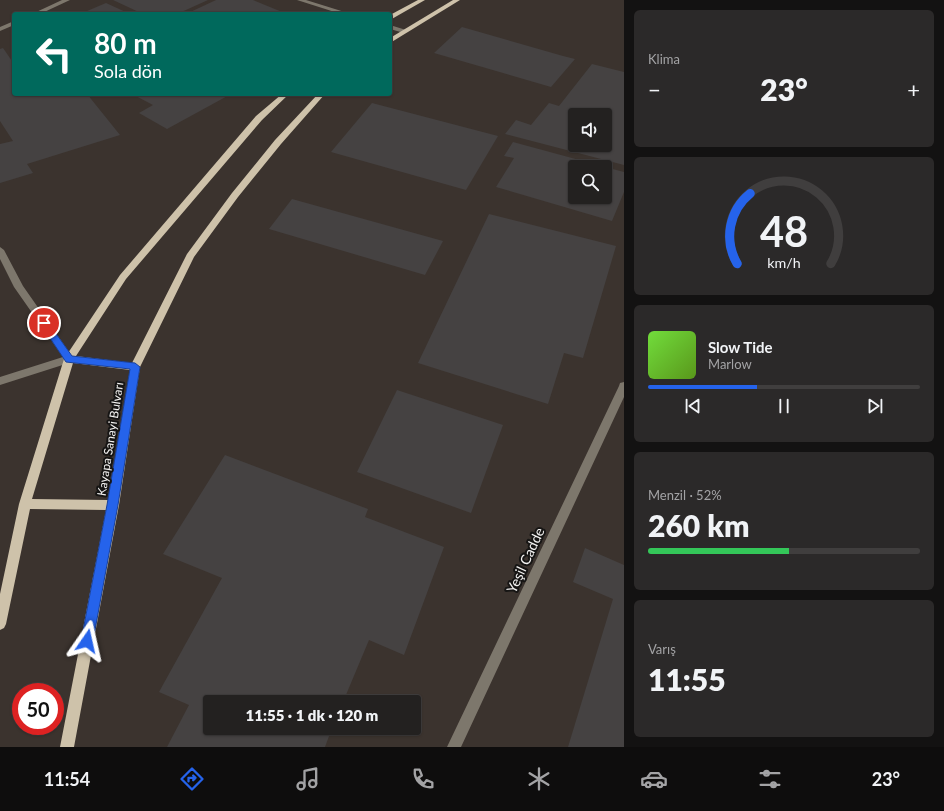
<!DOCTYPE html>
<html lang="tr">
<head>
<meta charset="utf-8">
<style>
	body { margin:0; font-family:Lato,sans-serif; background:#2b2929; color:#f1f3f6; height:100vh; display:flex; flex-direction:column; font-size:15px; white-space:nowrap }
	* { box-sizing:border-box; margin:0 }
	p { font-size:13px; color:#a3a3a5 }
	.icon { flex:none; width:22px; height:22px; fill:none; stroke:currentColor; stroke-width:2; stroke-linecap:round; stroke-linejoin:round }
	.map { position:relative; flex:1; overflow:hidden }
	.details { display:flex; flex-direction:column; gap:10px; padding:10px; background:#131212; width:320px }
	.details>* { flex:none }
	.guide { position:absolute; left:12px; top:12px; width:380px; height:84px; border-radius:4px; box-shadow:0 1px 3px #0004,0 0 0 1px #403e3e; background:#00695c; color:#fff; overflow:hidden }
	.buttons { position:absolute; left:568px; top:108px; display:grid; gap:8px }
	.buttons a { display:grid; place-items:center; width:44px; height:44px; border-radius:4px; background:#232120; box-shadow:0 1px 3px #0004,0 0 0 1px #403e3e; font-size:20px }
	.speed { position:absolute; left:12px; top:683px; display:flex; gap:8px; font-size:20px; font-weight:700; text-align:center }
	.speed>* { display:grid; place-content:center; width:52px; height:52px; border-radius:50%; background:#232120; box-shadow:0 1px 3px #0004,0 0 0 1px #403e3e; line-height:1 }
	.speed .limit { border:6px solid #d22; background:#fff; color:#111 }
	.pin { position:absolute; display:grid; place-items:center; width:34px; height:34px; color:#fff; margin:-17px; border:2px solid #fff; border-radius:50%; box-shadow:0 1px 4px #0007 }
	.me { position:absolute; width:44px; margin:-22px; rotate:11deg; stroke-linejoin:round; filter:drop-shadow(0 0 3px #0008) }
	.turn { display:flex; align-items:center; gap:14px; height:84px; padding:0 16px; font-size:18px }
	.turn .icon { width:52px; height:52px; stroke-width:2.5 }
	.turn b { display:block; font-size:28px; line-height:34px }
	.big { font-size:30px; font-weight:800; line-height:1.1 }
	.details .card { flex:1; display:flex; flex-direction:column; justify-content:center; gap:6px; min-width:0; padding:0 14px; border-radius:6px; background:#2b2929 }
	.details .dial { align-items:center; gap:0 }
	.dial svg { height:104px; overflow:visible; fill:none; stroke:#403e3e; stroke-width:7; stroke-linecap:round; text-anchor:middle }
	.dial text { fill:#f1f3f6; stroke:none }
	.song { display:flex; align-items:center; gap:12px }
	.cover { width:48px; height:48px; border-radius:6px; background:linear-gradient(135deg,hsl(100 70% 55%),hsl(90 70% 35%)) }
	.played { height:4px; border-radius:2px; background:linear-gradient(90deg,#2563eb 40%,#403e3e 40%) }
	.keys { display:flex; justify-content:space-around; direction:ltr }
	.heat { display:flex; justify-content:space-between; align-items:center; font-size:22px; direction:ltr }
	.charge { height:6px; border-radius:3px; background:linear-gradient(90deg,#34c759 52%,#403e3e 0) }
	.trip { position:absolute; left:203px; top:695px; width:218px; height:40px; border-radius:4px; background:#232120; box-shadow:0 1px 3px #0004,0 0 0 1px #403e3e; font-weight:800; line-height:40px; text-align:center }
	.dock { display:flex; height:64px; justify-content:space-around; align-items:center; background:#0e0d0d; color:#a3a3a5 }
	.dock .icon { width:28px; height:28px }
	.dock .selected { color:#2563eb }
	.dock b { font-size:18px; color:#f1f3f6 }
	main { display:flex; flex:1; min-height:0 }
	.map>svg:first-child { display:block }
	.built { fill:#3b332e; fill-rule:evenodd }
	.building { fill:#454242; fill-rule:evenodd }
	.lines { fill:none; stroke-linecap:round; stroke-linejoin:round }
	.minor { fill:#7d776c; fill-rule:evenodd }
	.major { fill:#cec2aa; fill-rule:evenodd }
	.route { fill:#2563eb; stroke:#184099 }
	.labels { text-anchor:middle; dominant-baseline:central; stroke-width:4; stroke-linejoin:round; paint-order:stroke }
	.street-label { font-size:12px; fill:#f4f3f2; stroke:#161514 }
	.near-street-label { font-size:14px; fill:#f4f3f2; stroke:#161514 }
</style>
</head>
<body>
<main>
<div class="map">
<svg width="624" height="747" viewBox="0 0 624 747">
	<rect width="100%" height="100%" fill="#2f2c2b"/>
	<path class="built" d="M0,0H624V747H0ZM14,14H390V94H14ZM575,115H605V145H575ZM575,167H605V197H575ZM21,692H55V726H21ZM210,702H414V728H210Z"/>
	<g class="building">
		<polygon points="113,0 208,0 177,14 143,14"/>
		<polygon points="216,0 253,0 287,14 186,14"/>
		<polygon points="106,3 130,14 80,14"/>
		<polygon points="462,27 563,56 575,59 551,87 434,53"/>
		<polygon points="3,48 14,64 14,94 87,94 120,135 27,164 33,173 0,183 0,144 13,141 0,121 0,49"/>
		<path d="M592,64L624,72V165L505,134L516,120L531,125L549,103L559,106ZM575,115H605V145H575Z"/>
		<polygon points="132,94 231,94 167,129 139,113 153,105"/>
		<polygon points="372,103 498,136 466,190 331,152"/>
		<polygon points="513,142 605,167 575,167 575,197 605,197 605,167 624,172 624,192 612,221 496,187 514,158 504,156"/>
		<polygon points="292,199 443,241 425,275 269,229"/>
		<polygon points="489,214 616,246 583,358 564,353 548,404 418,363"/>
		<polygon points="397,390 503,425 471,513 357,472"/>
		<polygon points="225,455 368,509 365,517 444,547 404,655 369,640 343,702 210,702 210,728 332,728 325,747 167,747 189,705 159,692 222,578 163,554"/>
		<polygon points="585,548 624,565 624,747 568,747 613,599 573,582"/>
	</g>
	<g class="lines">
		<g class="minor">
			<polygon points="62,0 70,0 40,14 32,14"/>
			<polygon points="297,0 306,0 351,14 341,14"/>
			<polygon points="14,21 14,25 0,31 0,27"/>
			<polygon points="390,25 406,30 407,31 404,33 390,29"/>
			<polygon points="0,247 4,250 23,286 74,359 72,362 0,385 0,377 63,357 14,287 0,259"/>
			<polygon points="624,382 624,397 461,747 447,747 619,386 620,383"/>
		</g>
		<g class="major">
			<polygon points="418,0 425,0 390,20 390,15"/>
			<polygon points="453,0 460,0 390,43 390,38"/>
			<path d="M282,94H289L262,120L126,279L76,356L132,363L187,254L232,193L275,140L318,94H325L281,144L238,197L194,257L140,367L119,505L74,747H60L106,510L30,509L6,624L4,628L0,630V594L19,504L64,359L120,275L256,116ZM73,363L130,370L108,500L32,499Z"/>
		</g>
	</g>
	<polygon class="route" points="44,320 47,321 72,356 135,363 140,367 118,505 93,641 91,645 87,647 83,645 81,641 107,505 130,369 66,362 40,323"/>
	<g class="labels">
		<g class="street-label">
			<text transform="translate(110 439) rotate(-81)">Kayapa Sanayi Bulvarı</text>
		</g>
		<g class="near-street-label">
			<text transform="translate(525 560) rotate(-65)">Yeşil Cadde</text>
		</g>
	</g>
</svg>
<div class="buttons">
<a><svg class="icon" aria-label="sound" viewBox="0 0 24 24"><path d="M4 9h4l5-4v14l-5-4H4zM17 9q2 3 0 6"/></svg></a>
<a><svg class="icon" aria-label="search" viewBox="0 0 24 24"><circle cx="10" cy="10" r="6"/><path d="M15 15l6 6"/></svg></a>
</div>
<div class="speed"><div class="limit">50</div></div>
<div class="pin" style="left:44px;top:323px;background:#d93025"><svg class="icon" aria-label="arrive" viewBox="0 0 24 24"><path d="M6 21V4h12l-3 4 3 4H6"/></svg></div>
<svg class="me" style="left:87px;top:641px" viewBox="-20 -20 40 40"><path d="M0-17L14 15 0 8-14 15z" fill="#2563eb" stroke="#fff" stroke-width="4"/></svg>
<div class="trip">11:55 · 1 dk · 120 m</div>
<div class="guide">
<div class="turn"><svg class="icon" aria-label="left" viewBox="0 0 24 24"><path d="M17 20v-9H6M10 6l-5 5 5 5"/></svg><div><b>80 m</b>Sola dön</div></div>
</div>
</div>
<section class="details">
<div class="card"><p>Klima</p>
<div class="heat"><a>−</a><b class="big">23°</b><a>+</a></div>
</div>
<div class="card dial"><svg viewBox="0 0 100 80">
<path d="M14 69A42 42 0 1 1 86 69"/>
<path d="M14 69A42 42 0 0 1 24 15" stroke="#2563eb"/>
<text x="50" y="56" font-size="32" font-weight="700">48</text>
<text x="50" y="72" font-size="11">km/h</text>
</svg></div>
<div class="card">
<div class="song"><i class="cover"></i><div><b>Slow Tide</b><p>Marlow</p></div></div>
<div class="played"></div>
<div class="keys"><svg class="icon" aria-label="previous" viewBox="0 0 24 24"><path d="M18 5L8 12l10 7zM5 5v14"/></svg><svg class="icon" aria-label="pause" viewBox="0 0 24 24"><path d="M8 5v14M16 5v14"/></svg><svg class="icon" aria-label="next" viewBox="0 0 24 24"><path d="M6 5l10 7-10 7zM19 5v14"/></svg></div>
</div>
<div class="card"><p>Menzil · 52%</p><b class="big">260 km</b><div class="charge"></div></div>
<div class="card"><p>Varış</p><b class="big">11:55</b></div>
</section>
</main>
<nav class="dock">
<b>11:54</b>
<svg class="icon selected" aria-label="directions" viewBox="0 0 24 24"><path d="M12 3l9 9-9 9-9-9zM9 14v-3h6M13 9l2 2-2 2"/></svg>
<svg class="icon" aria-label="music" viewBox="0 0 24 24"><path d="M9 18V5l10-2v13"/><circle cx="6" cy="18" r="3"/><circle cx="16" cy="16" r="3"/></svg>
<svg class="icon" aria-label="phone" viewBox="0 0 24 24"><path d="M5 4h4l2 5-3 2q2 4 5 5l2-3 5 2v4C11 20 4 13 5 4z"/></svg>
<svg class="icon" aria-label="climate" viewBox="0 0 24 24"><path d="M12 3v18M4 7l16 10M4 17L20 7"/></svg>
<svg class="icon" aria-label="car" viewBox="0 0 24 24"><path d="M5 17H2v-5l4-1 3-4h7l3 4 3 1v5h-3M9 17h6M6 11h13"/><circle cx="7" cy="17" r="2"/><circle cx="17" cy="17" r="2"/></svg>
<svg class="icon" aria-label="filters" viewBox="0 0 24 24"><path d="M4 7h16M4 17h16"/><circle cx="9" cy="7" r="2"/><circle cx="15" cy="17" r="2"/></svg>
<b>23°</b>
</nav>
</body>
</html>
